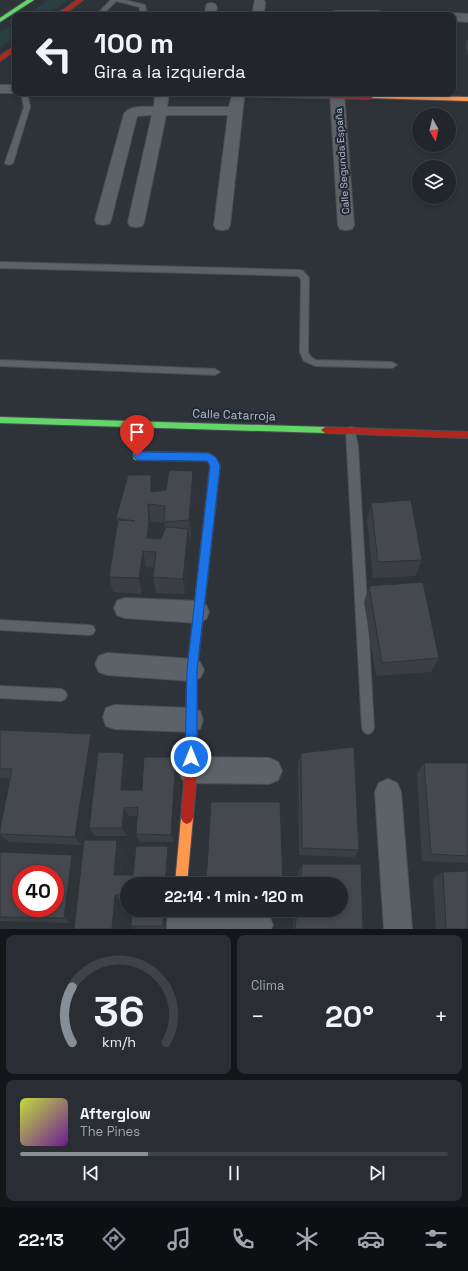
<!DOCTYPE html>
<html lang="es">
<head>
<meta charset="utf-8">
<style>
	body { margin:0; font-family:"Space Grotesk",sans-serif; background:#2a2e34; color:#f1f3f6; height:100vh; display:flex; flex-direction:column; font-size:15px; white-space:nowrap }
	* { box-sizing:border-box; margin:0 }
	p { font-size:13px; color:#a2a5a9 }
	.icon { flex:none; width:22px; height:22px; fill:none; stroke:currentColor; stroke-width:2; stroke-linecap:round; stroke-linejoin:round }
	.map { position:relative; height:929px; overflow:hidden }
	.panel { display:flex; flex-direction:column; gap:6px; padding:6px; background:#131518; flex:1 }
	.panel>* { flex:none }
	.top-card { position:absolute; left:12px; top:12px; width:444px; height:84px; border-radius:8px; box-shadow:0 2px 6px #0003,0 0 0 1px #3f4348; background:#22262c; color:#f1f3f6; overflow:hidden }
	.needle { width:26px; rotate:172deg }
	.buttons { position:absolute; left:412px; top:108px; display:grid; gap:8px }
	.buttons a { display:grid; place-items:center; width:44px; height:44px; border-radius:50%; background:#22262c; box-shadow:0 2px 6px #0003,0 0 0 1px #3f4348; font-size:20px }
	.speed { position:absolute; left:12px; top:865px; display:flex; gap:8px; font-size:20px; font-weight:700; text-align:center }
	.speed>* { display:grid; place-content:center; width:52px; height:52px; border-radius:50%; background:#22262c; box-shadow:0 2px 6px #0003,0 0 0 1px #3f4348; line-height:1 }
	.speed .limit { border:6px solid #d22; background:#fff; color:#111 }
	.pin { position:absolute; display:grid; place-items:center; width:34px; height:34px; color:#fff; margin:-41px -17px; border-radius:50% 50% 50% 0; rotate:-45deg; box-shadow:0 0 4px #0007 }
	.pin .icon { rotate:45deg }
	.me { position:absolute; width:44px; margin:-22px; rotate:0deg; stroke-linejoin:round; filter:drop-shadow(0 0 3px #0008) }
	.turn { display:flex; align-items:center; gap:14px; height:84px; padding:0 16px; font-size:18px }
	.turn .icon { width:52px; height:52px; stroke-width:2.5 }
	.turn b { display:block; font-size:28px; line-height:34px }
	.big { font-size:30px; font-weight:700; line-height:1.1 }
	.panel .tile { flex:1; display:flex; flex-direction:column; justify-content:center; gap:6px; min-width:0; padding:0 14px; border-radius:8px; background:#2a2e34 }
	.panel .dial { align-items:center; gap:0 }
	.dial svg { height:104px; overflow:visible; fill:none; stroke:#3f4348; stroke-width:7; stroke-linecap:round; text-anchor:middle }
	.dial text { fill:#f1f3f6; stroke:none }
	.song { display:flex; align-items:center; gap:12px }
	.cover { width:48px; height:48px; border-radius:6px; background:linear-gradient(135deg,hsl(70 70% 55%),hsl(280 70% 35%)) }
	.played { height:4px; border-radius:2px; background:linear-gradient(90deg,#888e98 30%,#3f4348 30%) }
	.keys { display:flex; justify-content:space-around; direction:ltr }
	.heat { display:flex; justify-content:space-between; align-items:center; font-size:22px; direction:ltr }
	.panel .tiles { flex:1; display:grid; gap:6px; grid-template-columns:1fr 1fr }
	.tile:last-child { grid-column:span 2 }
	.trip { position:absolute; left:120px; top:877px; width:228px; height:40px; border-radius:20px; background:#22262c; box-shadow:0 2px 6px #0003,0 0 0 1px #3f4348; font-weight:700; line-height:40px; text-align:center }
	.dock { display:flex; height:64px; justify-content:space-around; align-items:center; background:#0e0f12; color:#a2a5a9 }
	.dock .icon { width:28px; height:28px }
	.dock .current { color:#888e98 }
	.dock b { font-size:18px; color:#f1f3f6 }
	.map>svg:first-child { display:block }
	.green { fill:#2b3e41 }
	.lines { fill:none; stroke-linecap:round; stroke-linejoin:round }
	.lane-casing { stroke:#4c4f54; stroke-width:2 }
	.street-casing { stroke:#4c4f54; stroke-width:2 }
	.fast-casing { stroke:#4c4f54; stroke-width:2 }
	.slow-casing { stroke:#4c4f54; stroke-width:2 }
	.jam-casing { stroke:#4c4f54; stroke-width:2 }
	.lane { fill:#5d6168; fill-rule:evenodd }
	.street { fill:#5d6168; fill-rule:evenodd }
	.fast { fill:#63d668; fill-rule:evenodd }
	.slow { fill:#ff974d; fill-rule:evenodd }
	.jam { fill:#b3261e; fill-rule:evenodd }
	.wall { fill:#3b3f44; fill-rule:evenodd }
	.shaded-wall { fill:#303337 }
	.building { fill:#45494f; stroke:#303337; fill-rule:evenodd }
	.route { fill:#1a73e8; stroke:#114b97 }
	.labels { text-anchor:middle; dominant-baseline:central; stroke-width:4; stroke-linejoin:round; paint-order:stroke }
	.far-street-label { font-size:10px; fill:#b8bfca; stroke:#202935 }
	.street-label { font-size:12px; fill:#b8bfca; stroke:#202935 }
</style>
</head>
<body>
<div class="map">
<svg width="468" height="929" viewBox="0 0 468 929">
	<rect width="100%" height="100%" fill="#2e333a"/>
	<g class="green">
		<polygon points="48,0 68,0 47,15 26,15"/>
		<polygon points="15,22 15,38 0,48 0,32"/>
	</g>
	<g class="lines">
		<g class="lane-casing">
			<g id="lane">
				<polygon points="111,0 125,0 145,5 146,11 143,15 137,15 140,11 140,7 116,1 102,15 96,15"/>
				<polygon points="63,10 85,15 61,13 61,11"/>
				<polygon points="21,93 27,93 30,107 13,163 9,165 5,163 24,107"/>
				<polygon points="0,262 300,270 303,271 309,278 308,352 311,357 316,360 392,362 397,365 392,368 315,366 304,361 300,352 301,279 298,276 0,268"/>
				<polygon points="0,360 215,369 220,372 215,375 0,366"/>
				<polygon points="351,427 354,428 358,446 374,728 372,732 368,734 364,732 362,728 346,431 348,428"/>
				<polygon points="0,620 89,625 93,626 95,630 93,634 89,635 0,630"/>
				<polygon points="0,686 61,689 65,691 67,695 65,699 61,701 0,698"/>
			</g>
		</g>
		<g class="street-casing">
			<g id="street">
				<polygon points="255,0 263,0 265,2 264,15 252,15"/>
				<polygon points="211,3 215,4 217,7 216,15 204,15 207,4"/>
				<polygon points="336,11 378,11 382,12 384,15 330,15 332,12"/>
				<polygon points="453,13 468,14 468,22 453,21 453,15 448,15"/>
				<rect x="0" y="85" width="15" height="8"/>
				<path d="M155,93H169L167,107H229L232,95H242L244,98L230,225L228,229L222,230L216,229L214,225L228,115H166L144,222L142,226L136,227L130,226L128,222L152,115L137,116L111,220L109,224L103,225L97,224L95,220L124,114C130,105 144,107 154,107Z"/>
				<polygon points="330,93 344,93 354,225 352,229 346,230 340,229 338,225"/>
				<polygon points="125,598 198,601 206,605 209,612 206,619 198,623 125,618 117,615 114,608 117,601"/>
				<polygon points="107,653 192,659 200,662 204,670 200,678 192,681 107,675 99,672 95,664 99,656"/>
				<polygon points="115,705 191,708 200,711 203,720 200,729 191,732 115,729 106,726 103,717 106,708"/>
				<polygon points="191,757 269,758 278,762 282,771 278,780 269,784 191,783 182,779 178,770 182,761"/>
				<polygon points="388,779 397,783 401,792 412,929 384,929 375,792 379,783"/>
				<polygon points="173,910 259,911 269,915 273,925 271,929 167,929 164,922 168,912"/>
			</g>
		</g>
		<g class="fast-casing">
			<g id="fast">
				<polygon points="27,0 34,0 0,22 0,18"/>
				<polygon points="0,417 325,427 329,430 325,433 0,423"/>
				<path d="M137,452L208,453C215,456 217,459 220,466L203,617L202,620L198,622L194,620L193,617L210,466L209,462L207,461L137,460L134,459L133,456L134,453Z"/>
			</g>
		</g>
		<g class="slow-casing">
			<g id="slow">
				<polygon points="370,95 468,97 468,101 368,98 368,96"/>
				<polygon points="187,812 191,814 193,818 187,884 175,884 181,818 183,814"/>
			</g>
		</g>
		<g class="jam-casing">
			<g id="jam">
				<polygon points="77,0 83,0 63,15 57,15"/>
				<polygon points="15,46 15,51 0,61 0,56"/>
				<polygon points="178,93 370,95 373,97 370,99 181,95"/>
				<polygon points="325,427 468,432 468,438 325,433 321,430"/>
				<polygon points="198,612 202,614 203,617 197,670 197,770 193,818 191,822 187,824 183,822 181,818 185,770 187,670 193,617 194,614"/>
			</g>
		</g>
		<use href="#lane" class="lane"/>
		<use href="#street" class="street"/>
		<use href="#fast" class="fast"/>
		<use href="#slow" class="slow"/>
		<use href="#jam" class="jam"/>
	</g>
	<g class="wall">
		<polygon points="468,37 468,56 465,47"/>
		<path d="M194,489L191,537H189L190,545L185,594L156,593L153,577L154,568L146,567L142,594L113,592L109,577L118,524L116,518L154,491ZM151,522L164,523L165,529L161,539L152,538Z"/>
		<polygon points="371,503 422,560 415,576 373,578 367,520"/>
		<polygon points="369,586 439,658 431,672 376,676 364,602"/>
		<polygon points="0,730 91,734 97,745 82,845 9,842 0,835 0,829 10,779 1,778 6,783 0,816"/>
		<polygon points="301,753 359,850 354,857 299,855 298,764"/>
		<polygon points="129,763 126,790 142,790 179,768 174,842 140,842 136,834 138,816 129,816 127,836 95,836 89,828"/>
		<polygon points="424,763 468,763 468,863 422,861 417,773"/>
		<polygon points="122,848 120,875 133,875 170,854 127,884 127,900 120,900 74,929"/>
		<polygon points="0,852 79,861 71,923 0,921"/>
		<polygon points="302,864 361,864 363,929 293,929 295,910 341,910 341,884 298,884 299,870"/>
		<polygon points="443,872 468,929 436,929 433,878"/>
		<polygon points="132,910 167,910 166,929 135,929 131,926"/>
	</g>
	<g class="shaded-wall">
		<polygon points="193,471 194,489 191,537 189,520"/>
		<polygon points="151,475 154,493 151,492"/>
		<polygon points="148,504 151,522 152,539 147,538"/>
		<polygon points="188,529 190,545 185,594 183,579"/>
		<polygon points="143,551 146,567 142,594 139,578"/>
		<polygon points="91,734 97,745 82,845 75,837"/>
		<polygon points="124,753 129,763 126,799 121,790"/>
		<polygon points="176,757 179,768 174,842 171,835"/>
		<polygon points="0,777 6,783 0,816"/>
		<polygon points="124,808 129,816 127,836 122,828"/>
		<polygon points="117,840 122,848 119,881 114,875"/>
		<polygon points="168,846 170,854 169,884 165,884"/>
		<polygon points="72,855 79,861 71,923 64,918"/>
		<polygon points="115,895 120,900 118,929 112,929"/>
		<polygon points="164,910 167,910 166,929 165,929 163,926"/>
	</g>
	<g class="building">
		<polygon points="169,470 193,471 189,520 164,522 165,506 148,504 149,522 147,538 161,539 166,527 188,529 183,579 153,577 156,552 143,551 139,578 109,577 118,520 135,521 116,518 128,475 151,475 151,492 166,490"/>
		<polygon points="411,500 422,560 378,562 371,503"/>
		<polygon points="423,582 439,658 382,663 369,586"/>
		<polygon points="0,730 91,734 75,837 0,834 0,829 12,769 0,769"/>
		<polygon points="354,747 359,850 302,848 301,753"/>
		<polygon points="98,752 124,753 121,790 142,790 144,757 176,757 171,835 136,834 138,807 124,808 122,828 89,828"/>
		<polygon points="424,763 468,763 468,856 431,854"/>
		<polygon points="211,802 280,802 283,884 206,884"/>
		<polygon points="84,840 117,840 114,875 133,875 136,846 168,846 165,884 127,884 127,895 115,895 112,929 74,929"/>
		<path d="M0,852L72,855L64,918L0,917ZM21,874H55V908H21Z"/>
		<polygon points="302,864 361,864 363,929 295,929 297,910 341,910 341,884 300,884"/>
		<polygon points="468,871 468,929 446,929 443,872"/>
		<polygon points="132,910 164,910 163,926 131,926"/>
	</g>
	<polygon class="route" points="137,452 208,453 216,457 220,466 197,670 197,757 195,761 191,763 187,761 185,757 187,670 210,466 207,461 137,460 133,456"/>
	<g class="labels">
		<g class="far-street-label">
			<text transform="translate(342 161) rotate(-94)">Calle Segunda España</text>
		</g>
		<g class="street-label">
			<text transform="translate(234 415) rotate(2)">Calle Catarroja</text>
		</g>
	</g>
</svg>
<div class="buttons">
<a><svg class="needle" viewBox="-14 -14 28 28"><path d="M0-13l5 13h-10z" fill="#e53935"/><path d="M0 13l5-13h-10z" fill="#a2a5a9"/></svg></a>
<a><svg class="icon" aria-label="layers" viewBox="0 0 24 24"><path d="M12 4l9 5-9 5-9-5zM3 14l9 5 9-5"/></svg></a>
</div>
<div class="speed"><div class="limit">40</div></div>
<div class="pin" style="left:137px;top:456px;background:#d93025"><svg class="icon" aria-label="arrive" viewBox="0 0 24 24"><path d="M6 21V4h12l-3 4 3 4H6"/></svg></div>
<svg class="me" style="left:191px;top:757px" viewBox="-20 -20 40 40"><circle r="17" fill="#1a73e8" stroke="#fff" stroke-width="3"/><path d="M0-11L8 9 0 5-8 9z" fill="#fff"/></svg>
<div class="trip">22:14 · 1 min · 120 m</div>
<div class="top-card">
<div class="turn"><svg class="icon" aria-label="left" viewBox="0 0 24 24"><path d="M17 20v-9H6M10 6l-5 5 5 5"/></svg><div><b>100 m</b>Gira a la izquierda</div></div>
</div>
</div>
<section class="panel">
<div class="tiles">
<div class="tile dial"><svg viewBox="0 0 100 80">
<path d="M14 69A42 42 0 1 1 86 69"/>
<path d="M14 69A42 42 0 0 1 14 26" stroke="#888e98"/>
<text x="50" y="56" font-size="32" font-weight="700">36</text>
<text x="50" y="72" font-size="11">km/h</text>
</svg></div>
<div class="tile"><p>Clima</p>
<div class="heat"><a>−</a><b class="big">20°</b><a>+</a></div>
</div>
<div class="tile">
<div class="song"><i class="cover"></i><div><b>Afterglow</b><p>The Pines</p></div></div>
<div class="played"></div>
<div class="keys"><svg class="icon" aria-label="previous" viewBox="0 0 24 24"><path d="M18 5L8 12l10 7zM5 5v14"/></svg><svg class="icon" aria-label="pause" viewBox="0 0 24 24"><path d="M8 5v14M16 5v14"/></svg><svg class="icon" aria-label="next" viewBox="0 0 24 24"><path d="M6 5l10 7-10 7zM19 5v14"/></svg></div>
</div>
</div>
</section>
<nav class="dock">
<b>22:13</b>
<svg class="icon current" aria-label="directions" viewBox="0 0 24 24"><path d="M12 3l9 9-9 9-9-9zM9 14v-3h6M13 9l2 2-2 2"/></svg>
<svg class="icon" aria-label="music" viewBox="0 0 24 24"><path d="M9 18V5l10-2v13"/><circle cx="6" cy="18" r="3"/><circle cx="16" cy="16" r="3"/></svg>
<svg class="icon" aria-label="phone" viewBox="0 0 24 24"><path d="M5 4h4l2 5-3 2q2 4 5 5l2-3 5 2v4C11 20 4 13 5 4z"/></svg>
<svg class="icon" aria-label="climate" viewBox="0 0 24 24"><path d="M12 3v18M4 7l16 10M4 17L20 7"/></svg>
<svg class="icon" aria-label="car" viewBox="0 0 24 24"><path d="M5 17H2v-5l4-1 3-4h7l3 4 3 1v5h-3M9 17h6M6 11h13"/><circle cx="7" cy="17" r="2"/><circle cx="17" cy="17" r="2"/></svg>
<svg class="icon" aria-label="filters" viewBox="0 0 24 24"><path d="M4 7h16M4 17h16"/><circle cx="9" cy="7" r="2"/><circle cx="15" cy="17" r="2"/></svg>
</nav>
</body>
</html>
